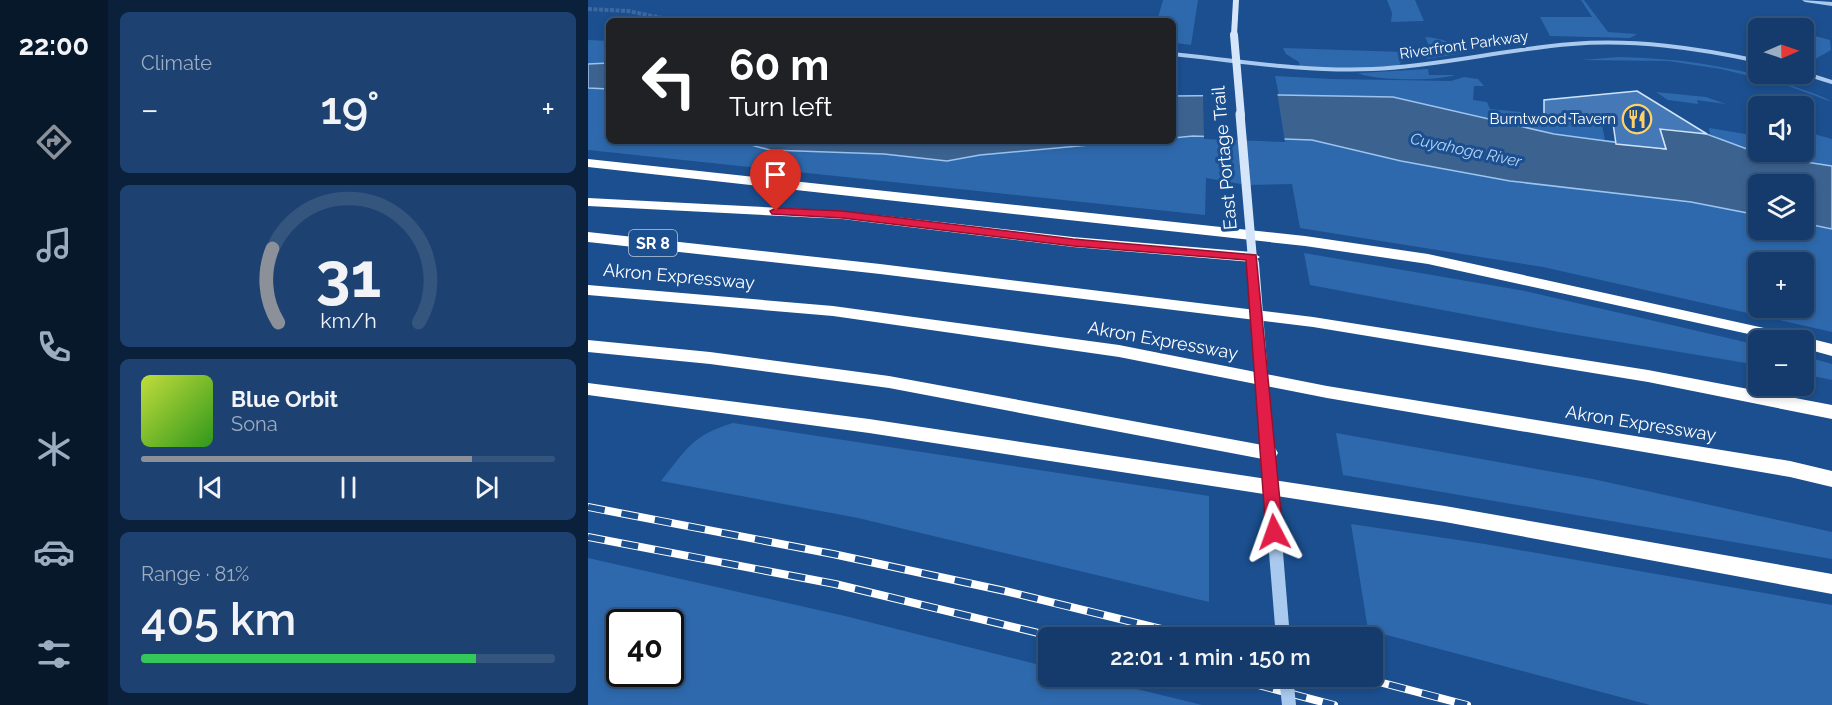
<!DOCTYPE html>
<html lang="en">
<head>
<meta charset="utf-8">
<style>
	body { margin:0; font-family:Raleway,sans-serif; background:#1d4271; color:#f1f3f6; height:100vh; display:flex; flex-direction:column; font-size:22px; white-space:nowrap }
	* { box-sizing:border-box; margin:0 }
	p { font-size:20px; color:#9dadc1 }
	.icon { flex:none; width:33px; height:33px; fill:none; stroke:currentColor; stroke-width:2; stroke-linecap:round; stroke-linejoin:round }
	.map { position:relative; flex:1; overflow:hidden }
	.side { display:flex; flex-direction:column; gap:12px; padding:12px; background:#0b203b; width:480px }
	.side>* { flex:none }
	.banner { position:absolute; left:18px; top:18px; width:570px; height:126px; border-radius:9px; box-shadow:0 3px 9px #0003,0 0 0 2px #33557e; background:#202124; color:#fff; overflow:hidden }
	.needle { width:39px; rotate:88deg }
	.controls { position:absolute; left:1160px; top:18px; display:grid; gap:12px }
	.controls a { display:grid; place-items:center; width:66px; height:66px; border-radius:9px; background:#143b6b; box-shadow:0 3px 9px #0003,0 0 0 2px #33557e; font-size:30px }
	.speed { position:absolute; left:18px; top:609px; display:flex; gap:12px; font-size:30px; font-weight:700; text-align:center }
	.speed>* { display:grid; place-content:center; width:78px; height:78px; border-radius:50%; background:#143b6b; box-shadow:0 3px 9px #0003,0 0 0 2px #33557e; line-height:1 }
	.speed .limit { border:3px solid #111; border-radius:9px; background:#fff; color:#111 }
	.pin { position:absolute; display:grid; place-items:center; width:51px; height:51px; color:#fff; margin:-62px -26px; border-radius:50% 50% 50% 0; rotate:-45deg; box-shadow:0 0 6px #0007 }
	.pin .icon { rotate:45deg }
	.me { position:absolute; width:66px; margin:-33px; rotate:356deg; stroke-linejoin:round; filter:drop-shadow(0 0 4px #0008) }
	.turn { display:flex; align-items:center; gap:21px; height:126px; padding:0 24px; font-size:27px }
	.turn .icon { width:78px; height:78px; stroke-width:2.5 }
	.turn b { display:block; font-size:42px; line-height:51px }
	.big { font-size:45px; font-weight:600; line-height:1.1 }
	.side .tile { flex:1; display:flex; flex-direction:column; justify-content:center; gap:9px; min-width:0; padding:0 21px; border-radius:9px; background:#1d4271 }
	.side .dial { align-items:center; gap:0 }
	.dial svg { height:156px; overflow:visible; fill:none; stroke:#33557e; stroke-width:7; stroke-linecap:round; text-anchor:middle }
	.dial text { fill:#f1f3f6; stroke:none }
	.song { display:flex; align-items:center; gap:18px }
	.cover { width:72px; height:72px; border-radius:9px; background:linear-gradient(135deg,hsl(70 70% 55%),hsl(110 70% 35%)) }
	.played { height:6px; border-radius:3px; background:linear-gradient(90deg,#8c9099 80%,#33557e 80%) }
	.keys { display:flex; justify-content:space-around; direction:ltr }
	.heat { display:flex; justify-content:space-between; align-items:center; font-size:33px; direction:ltr }
	.charge { height:9px; border-radius:4px; background:linear-gradient(90deg,#34c759 81%,#33557e 0) }
	.trip { position:absolute; left:450px; top:627px; width:345px; height:60px; border-radius:9px; background:#143b6b; box-shadow:0 3px 9px #0003,0 0 0 2px #33557e; font-weight:600; line-height:60px; text-align:center }
	main { display:flex; flex:1; min-height:0 }
	.tabs { display:flex; flex-direction:column; width:108px; justify-content:space-around; align-items:center; background:#08182b; color:#9dadc1 }
	.tabs .icon { width:42px; height:42px }
	.tabs .selected { color:#8c9099 }
	.tabs b { font-size:27px; color:#f1f3f6 }
	.map>svg:first-child { display:block }
	.green { fill:#2e69ad; fill-rule:evenodd }
	.water { fill:#3c6290; stroke:#9cc4f0; stroke-width:1.5 }
	.pier { fill:#1b4f8f }
	.building { fill:#4478b7; stroke:#cfe3fa; stroke-width:1.5 }
	.lines { fill:none; stroke-linecap:round; stroke-linejoin:round }
	.minor-tunnel { stroke:#3d69a0; stroke-width:4; stroke-dasharray:4 1.5; stroke-linecap:butt }
	.minor { stroke:#a9c9ee; stroke-width:4 }
	.tertiary { fill:#a9c9ee; fill-rule:evenodd }
	.secondary { fill:#d6e6fa; fill-rule:evenodd }
	.motorway { fill:#fff; fill-rule:evenodd }
	.rail-casing { stroke:#fff; stroke-width:8 }
	.rail { stroke:#1b4f8f; stroke-width:6; stroke-dasharray:17; stroke-linecap:butt }
	.tertiary-bridge-far1 { stroke:#a9c9ee; stroke-width:10 }
	.tertiary-bridge { stroke:#a9c9ee; stroke-width:14 }
	.secondary-bridge-far2 { stroke:#d6e6fa; stroke-width:8 }
	.secondary-bridge-far1 { stroke:#d6e6fa; stroke-width:9 }
	.secondary-bridge { stroke:#d6e6fa; stroke-width:12 }
	.route { fill:#e11d48; stroke:#92132f; stroke-width:1.5 }
	.labels { text-anchor:middle; dominant-baseline:central; stroke-width:6; stroke-linejoin:round; paint-order:stroke }
	.far-street-label { font-size:15px; fill:#fff; stroke:#1b4f8f }
	.far-poi-label { font-size:15px; fill:#fff; stroke:#1b4f8f; text-anchor:end }
	.far-water-label { font-size:16px; font-style:italic; fill:#b5d3f5; stroke:#1b4f8f }
	.shield { fill:#1b4f8f; stroke:#bbcadd; stroke-width:1.5 }
	.shield-label { font-size:16px; font-weight:bold; fill:#fff }
	.street-label { font-size:18px; fill:#fff; stroke:#1b4f8f }
</style>
</head>
<body>
<main>
<nav class="tabs">
<b>22:00</b>
<svg class="icon selected" aria-label="directions" viewBox="0 0 24 24"><path d="M12 3l9 9-9 9-9-9zM9 14v-3h6M13 9l2 2-2 2"/></svg>
<svg class="icon" aria-label="music" viewBox="0 0 24 24"><path d="M9 18V5l10-2v13"/><circle cx="6" cy="18" r="3"/><circle cx="16" cy="16" r="3"/></svg>
<svg class="icon" aria-label="phone" viewBox="0 0 24 24"><path d="M5 4h4l2 5-3 2q2 4 5 5l2-3 5 2v4C11 20 4 13 5 4z"/></svg>
<svg class="icon" aria-label="climate" viewBox="0 0 24 24"><path d="M12 3v18M4 7l16 10M4 17L20 7"/></svg>
<svg class="icon" aria-label="car" viewBox="0 0 24 24"><path d="M5 17H2v-5l4-1 3-4h7l3 4 3 1v5h-3M9 17h6M6 11h13"/><circle cx="7" cy="17" r="2"/><circle cx="17" cy="17" r="2"/></svg>
<svg class="icon" aria-label="filters" viewBox="0 0 24 24"><path d="M4 7h16M4 17h16"/><circle cx="9" cy="7" r="2"/><circle cx="15" cy="17" r="2"/></svg>
</nav>
<section class="side">
<div class="tile"><p>Climate</p>
<div class="heat"><a>−</a><b class="big">19°</b><a>+</a></div>
</div>
<div class="tile dial"><svg viewBox="0 0 100 80">
<path d="M14 69A42 42 0 1 1 86 69"/>
<path d="M14 69A42 42 0 0 1 11 31" stroke="#8c9099"/>
<text x="50" y="56" font-size="32" font-weight="700">31</text>
<text x="50" y="72" font-size="11">km/h</text>
</svg></div>
<div class="tile">
<div class="song"><i class="cover"></i><div><b>Blue Orbit</b><p>Sona</p></div></div>
<div class="played"></div>
<div class="keys"><svg class="icon" aria-label="previous" viewBox="0 0 24 24"><path d="M18 5L8 12l10 7zM5 5v14"/></svg><svg class="icon" aria-label="pause" viewBox="0 0 24 24"><path d="M8 5v14M16 5v14"/></svg><svg class="icon" aria-label="next" viewBox="0 0 24 24"><path d="M6 5l10 7-10 7zM19 5v14"/></svg></div>
</div>
<div class="tile"><p>Range · 81%</p><b class="big">405 km</b><div class="charge"></div></div>
</section>
<div class="map">
<svg width="1244" height="705" viewBox="0 0 1244 705">
	<rect width="100%" height="100%" fill="#1b4f8f"/>
	<g class="green">
		<polygon points="575,0 610,0 603,45 588,43 590,35 585,35 585,21 569,21"/>
		<polygon points="799,0 827,0 836,21 803,22 804,13"/>
		<polygon points="993,0 996,0 1020,32 1049,34 1042,38 962,36 952,17 1004,17"/>
		<polygon points="1227,36 1242,40 1243,50 1215,66 1215,44 1225,45"/>
		<path d="M837,37C852,38 866,42 876,53L839,59L834,53H844Z"/>
		<polygon points="0,40 21,41 21,63 0,64"/>
		<polygon points="695,48 816,52 811,67 746,69 712,68 711,62 698,54"/>
		<path d="M1031,57C1092,58 1153,67 1210,88C1221,92 1235,96 1244,102L1195,84L1133,69L1080,61L993,60Z"/>
		<path d="M840,69L841,75H867C851,81 785,81 770,73Z"/>
		<polygon points="687,76 744,79 863,81 876,77 890,79 896,86 886,86 885,100 899,102 902,109 933,112 933,115 938,117 1014,125 1017,140 1028,141 1028,144 966,134 805,97 691,95"/>
		<path d="M0,88L21,89V141H148L182,150L296,154L359,161L392,155L462,148L545,141H585V138L605,136L724,140L813,161L1103,202L1170,215V230H1215V223L1244,229V332L955,267L712,228L704,184L658,185L618,178L617,215L0,150ZM1170,262H1215V308H1170Z"/>
		<polygon points="1068,92 1118,97 1138,104 1109,100 1110,104 1080,100"/>
		<path d="M1121,128L1170,136V152H1215V131L1244,139V166C1202,159 1160,155 1122,134Z"/>
		<polygon points="716,253 937,291 1170,345 1170,365 971,332 722,285"/>
		<polygon points="1215,356 1244,364 1244,380 1215,374"/>
		<path d="M145,423L621,496V602L270,518L73,481C98,450 104,435 145,423Z"/>
		<polygon points="748,433 1005,479 1244,532 1244,559 755,475"/>
		<polygon points="763,524 897,544 1244,605 1244,705 1062,705 780,630"/>
		<path d="M0,558L257,616L460,667V676L500,677L614,705H0ZM32,622H82V674H32Z"/>
	</g>
	<g class="water">
		<polygon points="21,63 21,89 0,88 0,64"/>
		<polygon points="691,95 805,97 966,134 1078,149 1072,129 1105,129 1178,156 1244,166 1244,229 1215,223 1215,184 1170,184 1170,215 1103,202 922,181 813,161 724,140 605,136 585,138 585,96"/>
		<polygon points="148,141 545,141 392,155 359,161 296,154 182,150"/>
	</g>
	<polygon class="pier" points="689,92 697,142 616,139 615,93"/>
	<polygon class="building" points="1049,91 1119,134 1072,129 1078,149 1028,144 1025,123 956,116 956,100"/>
	<g class="lines">
		<polyline class="minor-tunnel" points="0,9 40,11 79,19"/>
		<g class="minor">
			<polyline points="79,19 90,21"/>
			<path d="M585,54C651,61 718,72 785,69C852,66 918,49 984,44C1047,39 1109,48 1170,61"/>
			<polyline points="1215,73 1244,82"/>
		</g>
		<polygon class="tertiary" points="1214,0 1244,2 1244,6 1217,2"/>
		<polygon class="secondary" points="645,0 651,0 649,35 646,37 643,35"/>
		<g class="motorway">
			<polygon points="0,159 717,236 840,254 1208,335 1244,344 1244,356 1215,348 1215,340 1188,340 840,264 717,246 0,167"/>
			<polygon points="0,198 254,211 485,237 664,252 672,257 664,262 485,247 254,219 0,206"/>
			<polygon points="0,232 292,264 725,317 1060,370 1244,405 1244,419 1060,382 725,327 292,274 0,242"/>
			<polygon points="0,285 245,306 531,345 739,386 1202,461 1244,471 1244,487 1202,477 739,398 531,357 245,316 0,295"/>
			<polygon points="0,340 122,352 301,376 680,446 687,448 690,453 687,458 680,460 301,388 122,364 0,352"/>
			<polygon points="0,383 281,419 857,506 1244,574 1244,594 857,522 281,433 0,395"/>
		</g>
		<g class="rail-casing">
			<g id="rail">
				<polyline points="0,507 245,554 417,591 610,638"/>
				<polyline points="0,537 247,584 471,638"/>
				<polyline points="636,676 746,705"/>
				<polyline points="768,676 879,705"/>
			</g>
		</g>
		<use href="#rail" class="rail"/>
		<polyline class="tertiary-bridge-far1" points="680,453 680,457"/>
		<g class="tertiary-bridge">
			<polyline points="680,455 695,638"/>
			<polyline points="698,676 701,705"/>
		</g>
		<polyline class="secondary-bridge-far2" points="646,35 653,116"/>
		<polyline class="secondary-bridge-far1" points="652,114 665,265"/>
		<polyline class="secondary-bridge" points="665,263 680,453"/>
	</g>
	<polygon class="route" points="188,208 254,211 485,239 668,255 695,532 692,537 686,539 680,537 678,532 658,260 485,246 254,218 184,214 182,211"/>
	<defs>
		<g id="restaurant-ring" transform="scale(1.5)"><circle r="9.5" fill="#1b4f8f" stroke="#ffd166" stroke-width="1.5"/><path d="M-5-6h1v4h1v-4h1v4h1v-4h1v5L-1.5 .5V6h-2V.5L-5-1ZM5-6V6H3V1.5H1.5Q1.5-4 5-6Z" fill="#ffd166"/></g>
	</defs>
	<g fill-rule="evenodd">
		<use href="#restaurant-ring" x="1049" y="119"/>
	</g>
	<g class="labels">
		<g class="far-street-label">
			<text transform="translate(876 45) rotate(-8)">Riverfront Parkway</text>
		</g>
		<g class="far-poi-label">
			<text x="1028" y="119">Burntwood Tavern</text>
		</g>
		<g class="far-water-label">
			<text transform="translate(878 150) rotate(12)">Cuyahoga River</text>
		</g>
		<rect class="shield" x="41" y="230" width="48" height="26" rx="4.5"/>
		<g class="shield-label">
			<text x="65" y="243">SR 8</text>
		</g>
		<g class="street-label">
			<text transform="translate(636 158) rotate(-95)">East Portage Trail</text>
			<text transform="translate(91 276) rotate(5)">Akron Expressway</text>
			<text transform="translate(575 340) rotate(10)">Akron Expressway</text>
			<text transform="translate(1053 423) rotate(9)">Akron Expressway</text>
		</g>
	</g>
</svg>
<div class="controls">
<a><svg class="needle" viewBox="-14 -14 28 28"><path d="M0-13l5 13h-10z" fill="#e53935"/><path d="M0 13l5-13h-10z" fill="#9dadc1"/></svg></a>
<a><svg class="icon" aria-label="sound" viewBox="0 0 24 24"><path d="M4 9h4l5-4v14l-5-4H4zM17 9q2 3 0 6"/></svg></a>
<a><svg class="icon" aria-label="layers" viewBox="0 0 24 24"><path d="M12 4l9 5-9 5-9-5zM3 14l9 5 9-5"/></svg></a>
<a>+</a>
<a>−</a>
</div>
<div class="speed"><div class="limit">40</div></div>
<div class="pin" style="left:188px;top:211px;background:#d93025"><svg class="icon" aria-label="arrive" viewBox="0 0 24 24"><path d="M6 21V4h12l-3 4 3 4H6"/></svg></div>
<svg class="me" style="left:686px;top:532px" viewBox="-20 -20 40 40"><path d="M0-17L14 15 0 8-14 15z" fill="#e11d48" stroke="#fff" stroke-width="4"/></svg>
<div class="trip">22:01 · 1 min · 150 m</div>
<div class="banner">
<div class="turn"><svg class="icon" aria-label="left" viewBox="0 0 24 24"><path d="M17 20v-9H6M10 6l-5 5 5 5"/></svg><div><b>60 m</b>Turn left</div></div>
</div>
</div>
</main>
</body>
</html>
